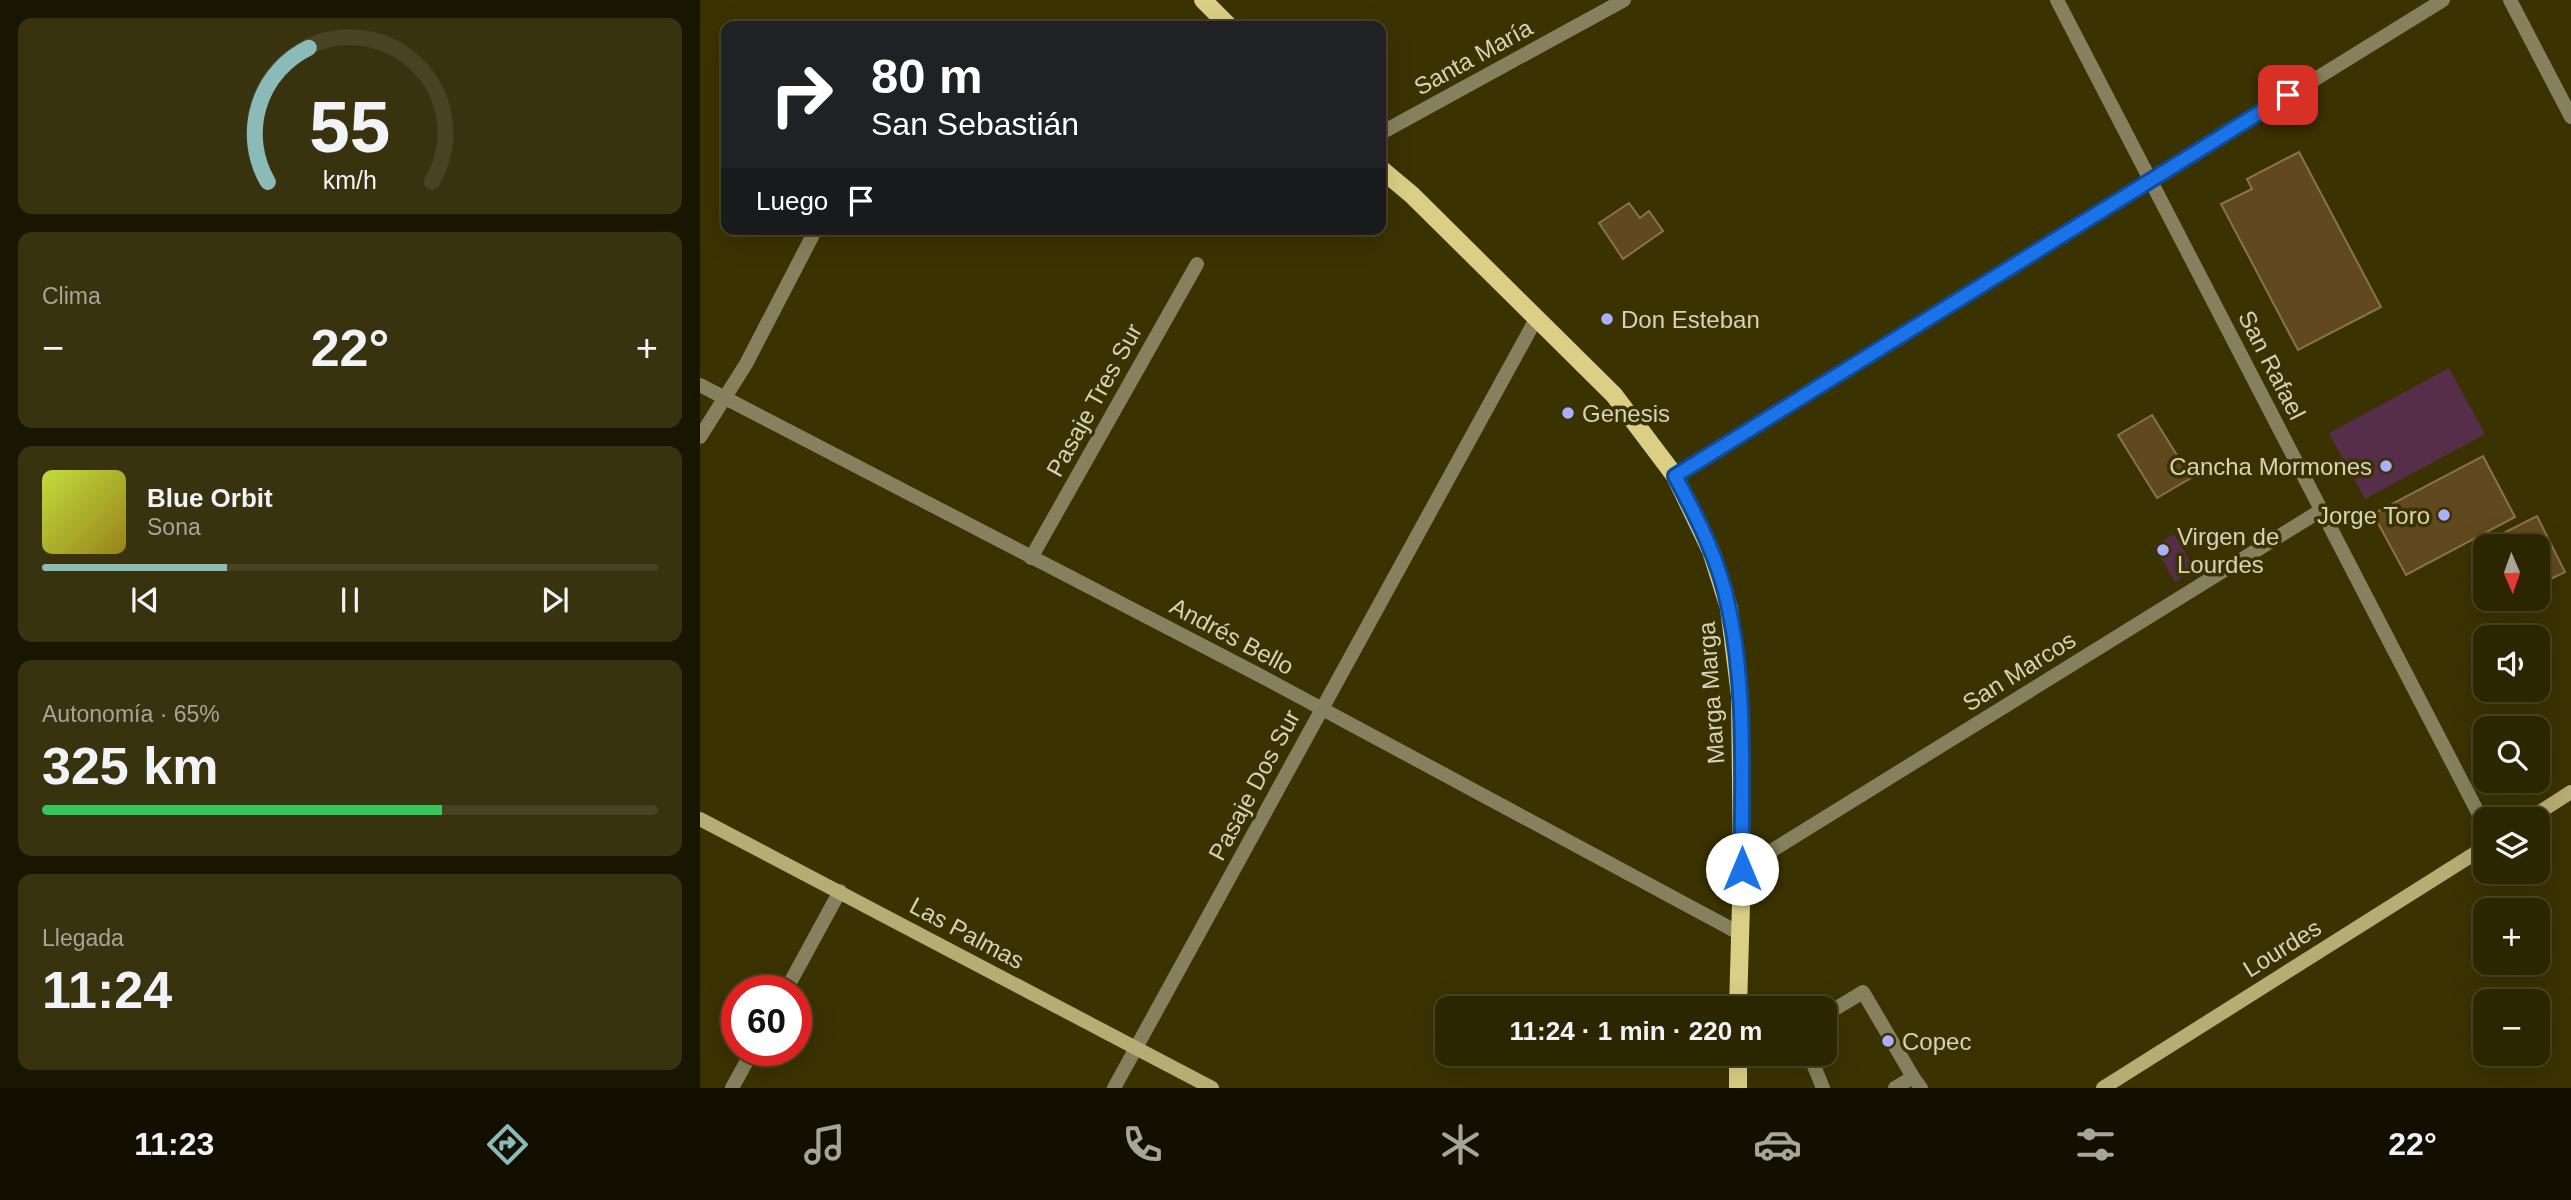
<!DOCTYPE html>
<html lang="es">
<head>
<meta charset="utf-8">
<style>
	body { margin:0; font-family:Arial,sans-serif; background:#38320f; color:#f1f3f6; height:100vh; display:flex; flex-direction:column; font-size:26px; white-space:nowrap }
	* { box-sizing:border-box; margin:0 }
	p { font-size:23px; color:#a6a599 }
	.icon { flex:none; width:38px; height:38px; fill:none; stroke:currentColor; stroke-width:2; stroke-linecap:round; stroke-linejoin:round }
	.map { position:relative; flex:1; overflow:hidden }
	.side { display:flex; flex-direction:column; gap:18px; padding:18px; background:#181500; width:700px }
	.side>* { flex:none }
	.hud { position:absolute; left:21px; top:21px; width:665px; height:214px; border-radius:14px; box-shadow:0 7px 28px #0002,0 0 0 2px #484322; background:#202124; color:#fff; overflow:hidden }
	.needle { width:46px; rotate:178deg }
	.fabs { position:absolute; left:1773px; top:534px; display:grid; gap:14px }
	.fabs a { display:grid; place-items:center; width:77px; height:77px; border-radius:14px; background:#2c2600; box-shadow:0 7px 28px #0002,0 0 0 2px #484322; font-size:35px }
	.speed { position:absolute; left:21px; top:975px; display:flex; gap:14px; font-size:35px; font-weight:700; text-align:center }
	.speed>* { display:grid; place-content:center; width:91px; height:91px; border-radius:50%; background:#2c2600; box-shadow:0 7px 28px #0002,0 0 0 2px #484322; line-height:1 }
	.speed .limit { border:10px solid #d22; background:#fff; color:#111 }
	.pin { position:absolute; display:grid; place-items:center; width:60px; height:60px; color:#fff; margin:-30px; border-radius:14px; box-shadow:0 4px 10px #0006 }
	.me { position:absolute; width:77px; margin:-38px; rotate:0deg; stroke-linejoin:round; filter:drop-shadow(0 0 5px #0008) }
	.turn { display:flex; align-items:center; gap:24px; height:147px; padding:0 35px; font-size:32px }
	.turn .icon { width:91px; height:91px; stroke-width:2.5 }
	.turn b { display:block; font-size:49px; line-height:60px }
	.then { display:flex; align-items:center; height:66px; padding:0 35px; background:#0003; gap:14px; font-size:26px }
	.big { font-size:52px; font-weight:600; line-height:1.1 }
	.side .tile { flex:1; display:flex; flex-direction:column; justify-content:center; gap:10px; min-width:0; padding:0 24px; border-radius:14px; background:#38320f }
	.side .dial { align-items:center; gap:0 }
	.dial svg { height:182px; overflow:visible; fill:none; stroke:#484322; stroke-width:7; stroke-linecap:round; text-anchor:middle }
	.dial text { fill:#f1f3f6; stroke:none }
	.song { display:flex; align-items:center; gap:21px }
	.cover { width:84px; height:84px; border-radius:10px; background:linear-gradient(135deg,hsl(70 70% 55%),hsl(50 70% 35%)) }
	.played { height:7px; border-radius:4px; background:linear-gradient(90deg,#8bbbb9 30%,#484322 30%) }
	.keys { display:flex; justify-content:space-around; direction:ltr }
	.heat { display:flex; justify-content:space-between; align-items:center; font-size:38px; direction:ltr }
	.charge { height:10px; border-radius:5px; background:linear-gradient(90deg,#34c759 65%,#484322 0) }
	.trip { position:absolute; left:735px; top:996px; width:402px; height:70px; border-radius:14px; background:#2c2600; box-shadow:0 7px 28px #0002,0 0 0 2px #484322; font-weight:600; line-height:70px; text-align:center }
	.menu { display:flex; height:112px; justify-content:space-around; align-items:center; background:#120f00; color:#a6a599 }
	.menu .icon { width:49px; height:49px }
	.menu .on { color:#8bbbb9 }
	.menu b { font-size:32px; color:#f1f3f6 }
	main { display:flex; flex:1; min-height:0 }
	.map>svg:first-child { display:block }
	.green { fill:#562e49 }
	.building { fill:#60491e; stroke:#8b7248; stroke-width:2 }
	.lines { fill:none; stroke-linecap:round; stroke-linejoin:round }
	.service { stroke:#86805e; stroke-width:14 }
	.minor { stroke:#86805e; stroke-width:14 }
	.tertiary { stroke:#86805e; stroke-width:14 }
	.secondary { stroke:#b6ad74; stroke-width:14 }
	.primary { stroke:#dacf85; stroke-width:18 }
	.route-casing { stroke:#114b97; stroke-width:18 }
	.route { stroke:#1a73e8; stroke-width:12 }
	.poi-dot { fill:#aab0fb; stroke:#3a3200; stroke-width:2.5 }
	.labels { text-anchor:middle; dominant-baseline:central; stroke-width:7; stroke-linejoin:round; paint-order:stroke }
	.street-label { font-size:24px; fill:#d6d2ba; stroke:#3a3200 }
	.poi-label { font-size:24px; fill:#d6d2ba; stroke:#3a3200; text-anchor:start }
</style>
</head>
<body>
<main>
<section class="side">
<div class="tile dial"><svg viewBox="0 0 100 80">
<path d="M14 69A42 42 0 1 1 86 69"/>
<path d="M14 69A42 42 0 0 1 32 10" stroke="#8bbbb9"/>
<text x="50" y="56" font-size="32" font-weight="700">55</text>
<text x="50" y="72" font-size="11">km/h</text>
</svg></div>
<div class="tile"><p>Clima</p>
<div class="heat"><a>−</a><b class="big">22°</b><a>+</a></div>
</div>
<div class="tile">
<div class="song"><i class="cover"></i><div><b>Blue Orbit</b><p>Sona</p></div></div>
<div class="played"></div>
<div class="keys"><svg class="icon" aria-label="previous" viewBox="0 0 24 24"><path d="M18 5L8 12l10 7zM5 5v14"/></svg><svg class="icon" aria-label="pause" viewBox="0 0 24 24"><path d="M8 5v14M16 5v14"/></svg><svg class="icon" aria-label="next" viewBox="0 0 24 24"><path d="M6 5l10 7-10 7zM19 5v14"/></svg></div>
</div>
<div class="tile"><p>Autonomía · 65%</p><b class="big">325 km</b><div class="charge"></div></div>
<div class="tile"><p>Llegada</p><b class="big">11:24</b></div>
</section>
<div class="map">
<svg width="1871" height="1088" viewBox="0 0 1871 1088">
	<rect width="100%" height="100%" fill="#3a3200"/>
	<g class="green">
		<polygon points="1749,368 1785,434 1665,499 1629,433"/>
		<polygon points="1474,534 1495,569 1475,582 1454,546"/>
	</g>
	<g class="building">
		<polygon points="1599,152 1681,307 1598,350 1521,204 1552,189 1547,179"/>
		<polygon points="929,203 940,218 949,211 963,231 923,259 899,223"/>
		<polygon points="1452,415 1491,478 1457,498 1418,435"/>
		<polygon points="1783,456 1815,517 1706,575 1673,514"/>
		<polygon points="1837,516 1865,572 1838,585 1838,546 1785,546 1785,554 1780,545"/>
	</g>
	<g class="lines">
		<g class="service">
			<polyline points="1125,1015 1163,992 1213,1077"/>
			<polyline points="1109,1054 1123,1088"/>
			<polyline points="1195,1088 1213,1077 1221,1088"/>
		</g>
		<g class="minor">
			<polyline points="1810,0 1871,117"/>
			<polyline points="681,133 924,0"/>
			<polyline points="0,385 561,676 1039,933"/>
			<polyline points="0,437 46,364 116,229"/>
			<polyline points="975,476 1743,0"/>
			<polyline points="331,558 497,264"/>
			<polyline points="1042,869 1620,511"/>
			<polyline points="86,990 140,891"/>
			<polyline points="32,1088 53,1050"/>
			<polyline points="414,1088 836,319"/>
		</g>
		<polyline class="tertiary" points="1357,0 1785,826"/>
		<g class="secondary">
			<polyline points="0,819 512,1088"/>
			<polyline points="1829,819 1871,792"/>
			<polyline points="1403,1088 1785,847"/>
		</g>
		<g class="primary">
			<polyline points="503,0 529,26"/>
			<polyline points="681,169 712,195 914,395 975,476 1011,551 1029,608 1040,696 1042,869 1038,1008"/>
			<polyline points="1038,1088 1038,1054"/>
		</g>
	</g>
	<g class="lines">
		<g class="route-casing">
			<path id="route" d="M1042,869C1041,783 1047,694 1029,609C1020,562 997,517 975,476L1588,95"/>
		</g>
		<use href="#route" class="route"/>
	</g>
	<g class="poi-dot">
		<circle cx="907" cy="319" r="7"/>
		<circle cx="868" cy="413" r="7"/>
		<circle cx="1686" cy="466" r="7"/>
		<circle cx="1744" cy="515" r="7"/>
		<circle cx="1463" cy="550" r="7"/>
		<circle cx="1188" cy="1041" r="7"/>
	</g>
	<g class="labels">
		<g class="street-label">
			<text transform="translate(773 57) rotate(-29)">Santa María</text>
			<text transform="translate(1572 365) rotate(63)">San Rafael</text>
			<text transform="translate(394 400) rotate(-61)">Pasaje Tres Sur</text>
			<text transform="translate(532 636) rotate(28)">Andrés Bello</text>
			<text transform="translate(1319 671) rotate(-32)">San Marcos</text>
			<text transform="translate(1011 693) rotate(-94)">Marga Marga</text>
			<text transform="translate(554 785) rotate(-62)">Pasaje Dos Sur</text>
			<text transform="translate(267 933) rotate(28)">Las Palmas</text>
			<text transform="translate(1582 948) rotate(-32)">Lourdes</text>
		</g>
		<g class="poi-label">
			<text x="921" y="319">Don Esteban</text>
			<text x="882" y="413">Genesis</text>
			<text x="1672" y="466" text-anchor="end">Cancha Mormones</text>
			<text x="1730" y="515" text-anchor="end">Jorge Toro</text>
			<text x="1477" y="536">Virgen de<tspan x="1477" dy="28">Lourdes</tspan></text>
			<text x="1202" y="1041">Copec</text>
		</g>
	</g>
</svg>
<div class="fabs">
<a><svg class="needle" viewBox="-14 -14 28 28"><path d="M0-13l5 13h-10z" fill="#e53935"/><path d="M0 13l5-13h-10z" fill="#a6a599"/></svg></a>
<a><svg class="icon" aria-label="sound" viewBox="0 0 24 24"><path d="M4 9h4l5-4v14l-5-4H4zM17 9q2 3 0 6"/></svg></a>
<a><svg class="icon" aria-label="search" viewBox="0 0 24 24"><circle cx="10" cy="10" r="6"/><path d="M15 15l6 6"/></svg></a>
<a><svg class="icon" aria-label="layers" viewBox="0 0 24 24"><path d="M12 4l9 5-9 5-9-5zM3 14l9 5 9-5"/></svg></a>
<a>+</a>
<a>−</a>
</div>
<div class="speed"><div class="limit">60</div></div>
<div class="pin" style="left:1588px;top:95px;background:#d93025"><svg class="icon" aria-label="arrive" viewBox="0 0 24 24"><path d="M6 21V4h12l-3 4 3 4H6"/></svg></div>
<svg class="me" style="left:1042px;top:869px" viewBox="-20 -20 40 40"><circle r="19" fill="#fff"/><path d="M0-13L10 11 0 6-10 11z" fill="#1a73e8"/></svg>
<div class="trip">11:24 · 1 min · 220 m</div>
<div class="hud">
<div class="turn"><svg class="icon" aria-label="right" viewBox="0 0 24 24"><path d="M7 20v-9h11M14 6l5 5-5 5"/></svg><div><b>80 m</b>San Sebastián</div></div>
<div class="then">Luego<svg class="icon" aria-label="arrive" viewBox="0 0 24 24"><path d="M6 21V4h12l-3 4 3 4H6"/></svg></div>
</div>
</div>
</main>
<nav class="menu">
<b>11:23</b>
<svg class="icon on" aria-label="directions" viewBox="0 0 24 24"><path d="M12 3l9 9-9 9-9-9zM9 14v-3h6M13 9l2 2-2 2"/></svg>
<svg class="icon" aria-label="music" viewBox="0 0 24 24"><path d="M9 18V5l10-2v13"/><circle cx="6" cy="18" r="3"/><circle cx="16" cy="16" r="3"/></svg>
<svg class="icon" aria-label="phone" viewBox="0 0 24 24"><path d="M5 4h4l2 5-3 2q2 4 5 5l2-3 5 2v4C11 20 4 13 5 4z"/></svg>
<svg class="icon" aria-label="climate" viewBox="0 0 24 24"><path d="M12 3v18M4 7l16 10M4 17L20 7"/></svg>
<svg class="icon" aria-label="car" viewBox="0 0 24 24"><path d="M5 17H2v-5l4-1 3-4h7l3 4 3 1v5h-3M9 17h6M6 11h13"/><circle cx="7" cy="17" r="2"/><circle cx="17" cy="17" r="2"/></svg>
<svg class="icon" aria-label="filters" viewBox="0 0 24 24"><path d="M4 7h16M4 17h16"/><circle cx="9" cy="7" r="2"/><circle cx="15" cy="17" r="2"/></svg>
<b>22°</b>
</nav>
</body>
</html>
